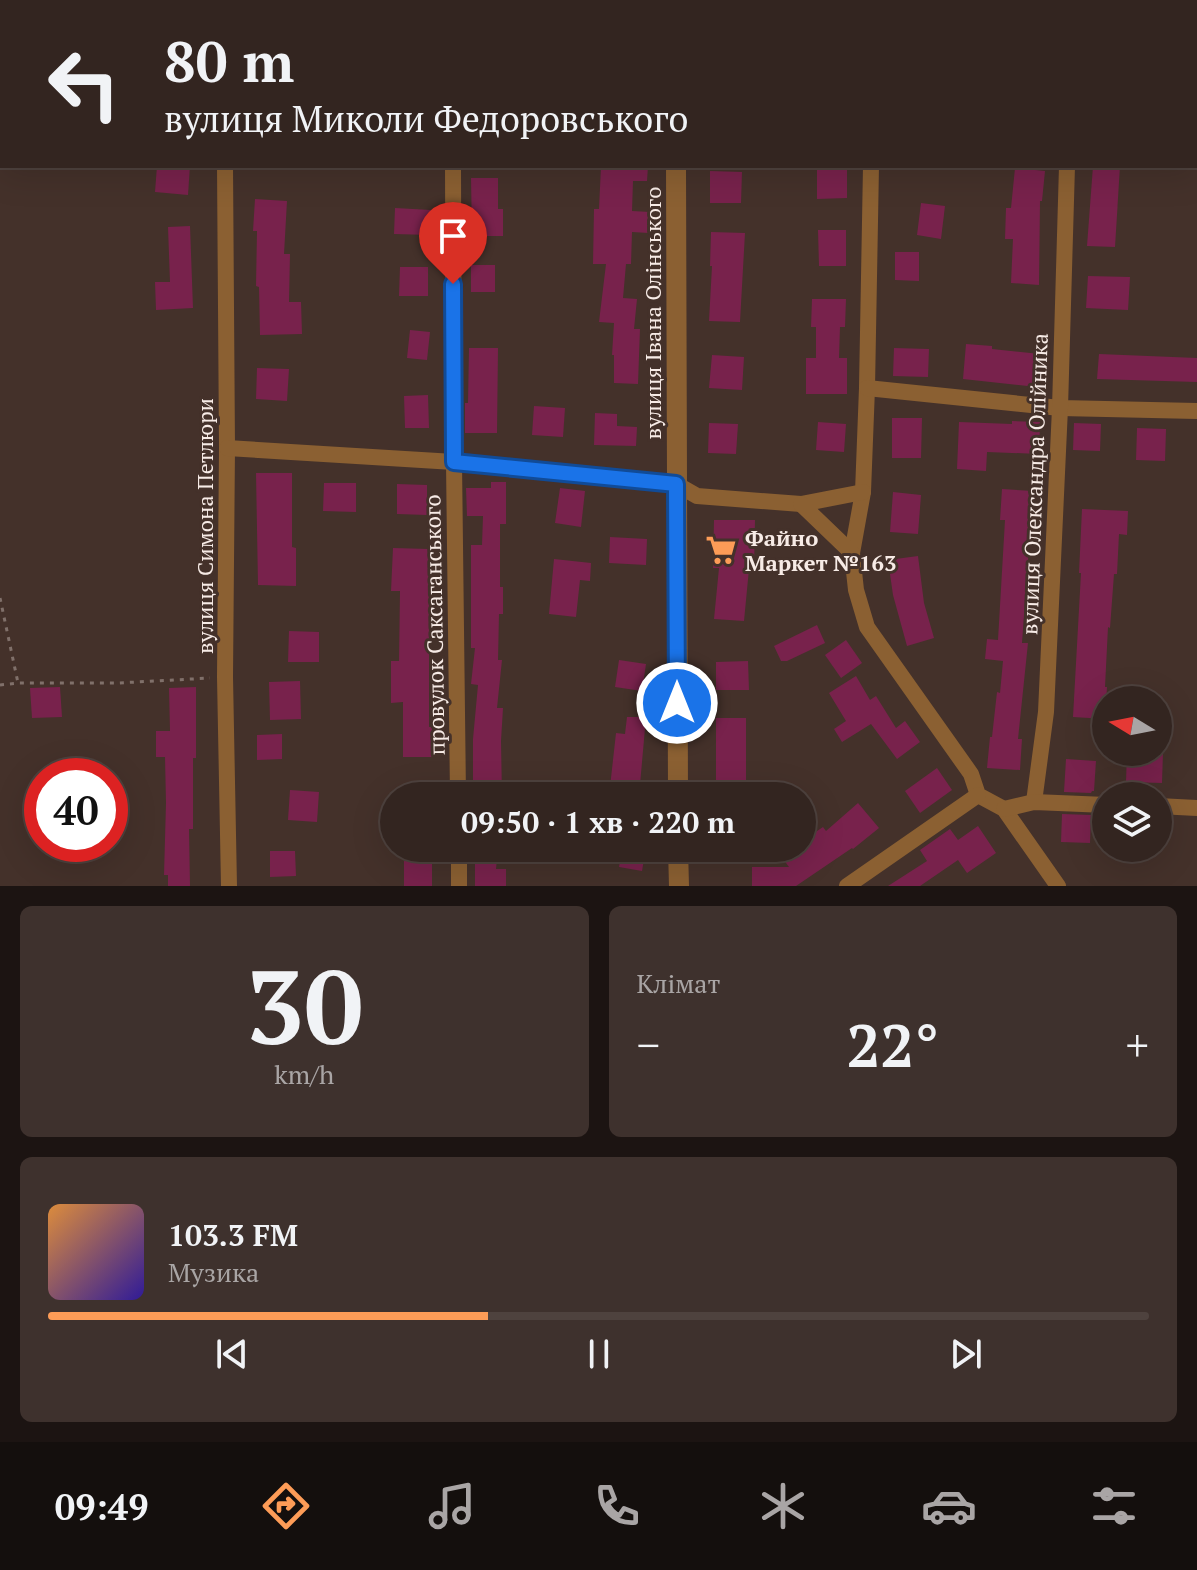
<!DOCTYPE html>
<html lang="uk">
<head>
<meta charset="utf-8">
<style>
	body { margin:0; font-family:"PT Serif",serif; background:#3e312d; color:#f1f3f6; height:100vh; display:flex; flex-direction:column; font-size:30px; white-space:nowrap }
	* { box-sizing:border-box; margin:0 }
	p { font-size:26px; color:#a9a5a5 }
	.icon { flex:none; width:44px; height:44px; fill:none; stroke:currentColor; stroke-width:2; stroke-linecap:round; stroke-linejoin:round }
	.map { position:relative; height:886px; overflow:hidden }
	.details { display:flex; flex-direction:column; gap:20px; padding:20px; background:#1c1412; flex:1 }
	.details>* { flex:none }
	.banner { position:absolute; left:0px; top:0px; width:1198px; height:168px; box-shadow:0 8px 32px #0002,0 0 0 2px #4e423e; background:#332520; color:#f1f3f6; overflow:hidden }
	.needle { width:52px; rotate:280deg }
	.fabs { position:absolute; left:1092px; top:686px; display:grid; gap:16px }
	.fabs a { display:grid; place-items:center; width:80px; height:80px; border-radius:50%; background:#332520; box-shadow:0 8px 32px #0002,0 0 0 2px #4e423e; font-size:40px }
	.speed { position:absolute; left:24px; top:758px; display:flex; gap:16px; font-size:40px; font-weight:700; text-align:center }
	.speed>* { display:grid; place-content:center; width:104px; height:104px; border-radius:50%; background:#332520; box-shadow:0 8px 32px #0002,0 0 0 2px #4e423e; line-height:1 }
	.speed .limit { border:12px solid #d22; background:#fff; color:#111 }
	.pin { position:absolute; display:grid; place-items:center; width:68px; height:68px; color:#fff; margin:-82px -34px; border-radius:50% 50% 50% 0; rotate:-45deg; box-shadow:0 0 8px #0007 }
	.pin .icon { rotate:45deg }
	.me { position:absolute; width:88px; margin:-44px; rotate:0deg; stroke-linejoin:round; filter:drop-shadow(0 0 6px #0008) }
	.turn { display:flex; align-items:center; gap:28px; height:168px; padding:0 32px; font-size:36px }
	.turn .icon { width:104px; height:104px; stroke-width:2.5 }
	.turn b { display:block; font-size:56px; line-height:68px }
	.big { font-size:60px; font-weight:700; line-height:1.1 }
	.details .card { flex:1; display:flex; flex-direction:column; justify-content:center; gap:12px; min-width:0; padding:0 28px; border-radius:12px; background:#3e312d }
	.details .dial { align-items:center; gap:0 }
	.dial b { font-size:104px; line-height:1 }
	.song { display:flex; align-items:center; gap:24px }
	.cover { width:96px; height:96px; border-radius:12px; background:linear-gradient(135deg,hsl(30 70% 55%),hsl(250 70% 35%)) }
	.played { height:8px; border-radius:4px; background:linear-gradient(90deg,#fd9c57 40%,#4e423e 40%) }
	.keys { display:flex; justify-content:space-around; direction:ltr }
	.heat { display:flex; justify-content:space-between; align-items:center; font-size:44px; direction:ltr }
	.details .tiles { flex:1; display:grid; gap:20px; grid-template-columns:1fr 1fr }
	.card:last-child { grid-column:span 2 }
	.trip { position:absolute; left:380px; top:782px; width:436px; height:80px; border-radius:40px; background:#332520; box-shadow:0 8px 32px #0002,0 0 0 2px #4e423e; font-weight:700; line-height:80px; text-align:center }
	.dock { display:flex; height:128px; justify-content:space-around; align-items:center; background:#140f0d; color:#a9a5a5 }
	.dock .icon { width:56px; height:56px }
	.dock .active { color:#fd9c57 }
	.dock b { font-size:36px; color:#f1f3f6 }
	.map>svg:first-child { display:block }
	.building { fill:#78224c }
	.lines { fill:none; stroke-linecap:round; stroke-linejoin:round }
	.path { stroke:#80706a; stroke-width:3; stroke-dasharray:4 6; stroke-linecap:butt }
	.minor { stroke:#8b6032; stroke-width:16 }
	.tertiary { stroke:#8b6032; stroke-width:20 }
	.route-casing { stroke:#114b97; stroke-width:20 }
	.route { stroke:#1a73e8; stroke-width:14 }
	.labels { text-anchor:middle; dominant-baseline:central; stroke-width:6; stroke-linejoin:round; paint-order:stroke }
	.street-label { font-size:22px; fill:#f7ebe6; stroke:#44312a }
	.poi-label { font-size:22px; font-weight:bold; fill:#f7ebe6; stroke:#44312a; text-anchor:start }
</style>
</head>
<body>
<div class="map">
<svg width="1197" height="886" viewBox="0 0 1197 886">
	<rect width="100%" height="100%" fill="#44312a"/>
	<g class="building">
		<polygon points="157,166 190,166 188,195 155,192"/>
		<polygon points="601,166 648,166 647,181 633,181 632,211 650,212 649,233 632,232 631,264 626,264 623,298 637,299 634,329 640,329 638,384 614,383 614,355 612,355 614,323 599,322 606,264 593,264 594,209 599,209"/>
		<polygon points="1093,166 1120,166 1115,247 1087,246"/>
		<polygon points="1015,168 1045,171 1042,201 1040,201 1039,285 1011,283 1013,239 1005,239 1006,208 1011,208"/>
		<polygon points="817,170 847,170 847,198 817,199"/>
		<polygon points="710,171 742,172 741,203 710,203"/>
		<polygon points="471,178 498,178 498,209 503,209 503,236 472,236"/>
		<polygon points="255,199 287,201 284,254 290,254 289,302 301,302 302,334 260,335 259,287 256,286 257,231 253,231"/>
		<polygon points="921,203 945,206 941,239 917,235"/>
		<polygon points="395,208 431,210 430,235 394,234"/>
		<polygon points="190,226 193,308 156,310 155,282 170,282 168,227"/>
		<polygon points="818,230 846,230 846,266 819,266"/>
		<polygon points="711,232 745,233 740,322 709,321 712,266 710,266"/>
		<polygon points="895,252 919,252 919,281 895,280"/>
		<rect x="471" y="265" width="24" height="27"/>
		<polygon points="400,267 428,267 428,296 399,296"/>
		<polygon points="1088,276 1130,277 1128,310 1086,308"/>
		<polygon points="812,299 846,299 845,327 840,327 839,358 847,358 847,394 806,394 806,358 816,358 816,327 811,327"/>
		<polygon points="410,330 430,332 427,360 407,358"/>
		<polygon points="966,344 992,346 992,349 1040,354 1037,387 963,379"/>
		<polygon points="469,348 498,348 497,433 465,433 465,403 468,403"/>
		<polygon points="894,348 929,349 928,377 893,376"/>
		<polygon points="1099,354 1197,358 1197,382 1097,379"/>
		<polygon points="712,355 744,357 742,390 709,388"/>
		<polygon points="257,368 289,369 287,401 256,399"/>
		<polygon points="428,395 429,428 405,428 404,396"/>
		<polygon points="534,406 565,408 563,437 532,435"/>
		<polygon points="595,413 617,414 617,426 637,427 636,446 594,445"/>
		<polygon points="892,418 922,418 921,458 892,458"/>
		<polygon points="1012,421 1040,422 1039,454 987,452 986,471 957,469 959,422 1012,424"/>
		<polygon points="818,422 846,424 844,452 816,450"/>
		<polygon points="709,423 738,424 736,454 708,453"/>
		<polygon points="1074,423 1101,424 1100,451 1073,450"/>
		<polygon points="1137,428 1166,429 1165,461 1136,460"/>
		<polygon points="256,473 292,473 292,547 296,548 296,586 258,585"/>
		<polygon points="491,482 506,482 506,524 500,524 500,587 503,587 503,614 499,614 498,660 502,660 497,708 503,708 501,741 502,796 473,796 473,739 478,685 471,684 475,648 471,648 471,545 482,545 483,516 467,516 466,488 491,488"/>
		<polygon points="324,483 356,483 356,512 323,511"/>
		<polygon points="397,484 427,485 427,515 397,514"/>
		<polygon points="560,488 585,491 581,527 555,523"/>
		<polygon points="1002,489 1033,491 1022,643 1028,643 1018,739 1022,739 1020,770 987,768 990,737 992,737 997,692 1000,693 1003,661 985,659 987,639 998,640 1005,520 1000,520"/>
		<polygon points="893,492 921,495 918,534 890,532"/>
		<polygon points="1082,509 1128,511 1127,535 1119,534 1117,574 1114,574 1110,628 1108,627 1105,687 1107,687 1105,719 1073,717 1081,573 1079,573"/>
		<polygon points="714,520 755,520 754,569 749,569 744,621 714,619 719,568 713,568"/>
		<polygon points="610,537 647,539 646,565 609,563"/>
		<polygon points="393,548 429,549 429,727 432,727 432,757 403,757 403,702 391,703 391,661 399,661 400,591 391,591"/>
		<polygon points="918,556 924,603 934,638 907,646 893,595 888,560"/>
		<polygon points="554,559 591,563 590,581 580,580 576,617 549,614"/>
		<polygon points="817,625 825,643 787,661 781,661 774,646"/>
		<polygon points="289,631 319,632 319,662 288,662"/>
		<polygon points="846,640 862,663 841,678 825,655"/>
		<polygon points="619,660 646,664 642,691 615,687"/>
		<polygon points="748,661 749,690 716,690 716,662"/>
		<polygon points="856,676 870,700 876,696 896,728 905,721 920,742 897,759 871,724 842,742 834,729 846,721 829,693"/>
		<polygon points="300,681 301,719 270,720 269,682"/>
		<polygon points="60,687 62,717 32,718 30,688"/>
		<polygon points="196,687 196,758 193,758 193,829 189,829 190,886 168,886 168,875 164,875 166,803 165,757 156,757 156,731 170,731 169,688"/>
		<polygon points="627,717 646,717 639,796 609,796 616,733 625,734"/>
		<rect x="716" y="718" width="30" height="78"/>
		<polygon points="282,734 282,759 257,760 257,735"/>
		<polygon points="1127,752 1163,752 1162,783 1126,782"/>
		<polygon points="1066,759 1096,761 1094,791 1092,791 1091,793 1064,792"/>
		<polygon points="937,768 952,790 920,813 905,791"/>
		<polygon points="290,790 319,792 317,822 288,820"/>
		<polygon points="858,803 879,828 853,849 852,848 796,886 752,886 752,867 789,867 781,856 792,848 802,848 802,841 823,827 826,831"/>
		<polygon points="1062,814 1091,815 1090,843 1061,842"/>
		<polygon points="978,826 996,853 967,873 958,860 920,886 888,886 927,861 920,850 950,829 958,840"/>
		<polygon points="475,848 498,848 496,869 506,869 506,886 475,886"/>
		<polygon points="622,848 646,848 642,871 619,867"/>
		<polygon points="270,851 295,851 296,876 270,877"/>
		<rect x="404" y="861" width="28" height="25"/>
	</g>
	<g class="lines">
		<g class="path">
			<polyline points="700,2 700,0"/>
			<polyline points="0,598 18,683"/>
			<polyline points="0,685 18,683 118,683 210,678"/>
		</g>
		<g class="minor">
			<polyline points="222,0 222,2"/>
			<polyline points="452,0 452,2"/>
			<polyline points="874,2 874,0"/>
			<polyline points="1072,2 1072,0"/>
			<polyline points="1196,6 1197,6"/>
			<polyline points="225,166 227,448 225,677 229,886"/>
			<polyline points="453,166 454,462 458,796"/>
			<polyline points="871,166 867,388 863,492 852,553 856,590 867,627 971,774 978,795 1004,809 1058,886"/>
			<polyline points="867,388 1060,408 1197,411"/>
			<polyline points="227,448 454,462 676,484 697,496 801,504 863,492"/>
			<polyline points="801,504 852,553"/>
			<polyline points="1034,802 1046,712 1060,408 1067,166"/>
			<polyline points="1158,806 1197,808"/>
			<polyline points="1004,809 1034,802 1106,805"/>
			<polyline points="459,848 459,886"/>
			<polyline points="847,886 978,795"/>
		</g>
		<g class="tertiary">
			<polyline points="676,2 676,0"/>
			<polyline points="676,166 678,796"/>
			<polyline points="678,848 679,886"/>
		</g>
	</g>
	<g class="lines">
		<g class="route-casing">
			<polyline id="route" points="453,284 454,462 676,484 677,703"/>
		</g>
		<use href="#route" class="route"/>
	</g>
	<defs>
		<g id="supermarket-bare" transform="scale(2.4)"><path d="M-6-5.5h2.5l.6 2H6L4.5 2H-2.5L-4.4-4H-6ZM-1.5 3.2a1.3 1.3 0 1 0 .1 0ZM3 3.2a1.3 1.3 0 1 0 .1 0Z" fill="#fd9c57" stroke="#44312a" stroke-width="2.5" paint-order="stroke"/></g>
	</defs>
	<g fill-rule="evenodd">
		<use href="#supermarket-bare" x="721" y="550"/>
	</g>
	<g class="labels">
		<g class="street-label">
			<text transform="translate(652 313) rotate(-90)">вулиця Івана Олінського</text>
			<text transform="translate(1034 484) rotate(-88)">вулиця Олександра Олійника</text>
			<text transform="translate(204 526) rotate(-90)">вулиця Симона Петлюри</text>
			<text transform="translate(434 625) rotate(-91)">провулок Саксаганського</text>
		</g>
		<g class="poi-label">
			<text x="745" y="537">Файно<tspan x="745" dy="25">Маркет №163</tspan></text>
		</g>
	</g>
</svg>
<div class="fabs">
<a><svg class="needle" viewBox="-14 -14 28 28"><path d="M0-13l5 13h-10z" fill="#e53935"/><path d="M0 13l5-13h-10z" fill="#a9a5a5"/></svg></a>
<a><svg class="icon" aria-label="layers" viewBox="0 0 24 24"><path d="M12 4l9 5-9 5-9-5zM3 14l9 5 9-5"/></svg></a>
</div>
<div class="speed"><div class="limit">40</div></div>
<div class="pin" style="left:453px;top:284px;background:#d93025"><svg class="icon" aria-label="arrive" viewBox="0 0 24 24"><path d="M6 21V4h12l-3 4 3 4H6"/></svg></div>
<svg class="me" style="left:677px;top:703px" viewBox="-20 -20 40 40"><circle r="17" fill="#1a73e8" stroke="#fff" stroke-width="3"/><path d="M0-11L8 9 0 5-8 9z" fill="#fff"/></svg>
<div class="trip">09:50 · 1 хв · 220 m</div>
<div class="banner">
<div class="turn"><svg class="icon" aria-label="left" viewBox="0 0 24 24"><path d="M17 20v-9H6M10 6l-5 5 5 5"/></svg><div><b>80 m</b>вулиця Миколи Федоровського</div></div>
</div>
</div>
<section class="details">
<div class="tiles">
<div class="card dial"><b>30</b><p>km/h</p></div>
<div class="card"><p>Клімат</p>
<div class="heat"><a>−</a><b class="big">22°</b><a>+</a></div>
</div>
<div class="card">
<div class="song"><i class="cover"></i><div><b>103.3 FM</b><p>Музика</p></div></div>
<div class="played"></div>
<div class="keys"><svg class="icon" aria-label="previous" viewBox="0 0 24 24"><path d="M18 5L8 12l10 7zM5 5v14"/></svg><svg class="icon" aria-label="pause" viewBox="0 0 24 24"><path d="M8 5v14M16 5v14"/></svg><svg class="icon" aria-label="next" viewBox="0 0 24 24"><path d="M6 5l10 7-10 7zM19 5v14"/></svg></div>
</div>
</div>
</section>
<nav class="dock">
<b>09:49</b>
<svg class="icon active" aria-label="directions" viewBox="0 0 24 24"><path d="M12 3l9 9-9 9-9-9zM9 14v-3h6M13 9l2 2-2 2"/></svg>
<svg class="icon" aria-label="music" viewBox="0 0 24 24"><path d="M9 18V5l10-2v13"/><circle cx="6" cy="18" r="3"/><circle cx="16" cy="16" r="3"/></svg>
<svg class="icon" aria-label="phone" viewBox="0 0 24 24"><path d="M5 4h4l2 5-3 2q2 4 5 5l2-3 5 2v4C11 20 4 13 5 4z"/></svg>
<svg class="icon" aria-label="climate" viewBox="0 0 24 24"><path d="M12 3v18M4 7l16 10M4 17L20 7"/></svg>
<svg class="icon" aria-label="car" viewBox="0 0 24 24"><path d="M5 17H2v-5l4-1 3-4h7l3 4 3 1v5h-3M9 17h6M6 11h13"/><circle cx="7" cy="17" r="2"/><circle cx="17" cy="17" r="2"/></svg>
<svg class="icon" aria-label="filters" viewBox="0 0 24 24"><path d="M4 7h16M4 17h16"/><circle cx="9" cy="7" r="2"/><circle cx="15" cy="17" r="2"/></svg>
</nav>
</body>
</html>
